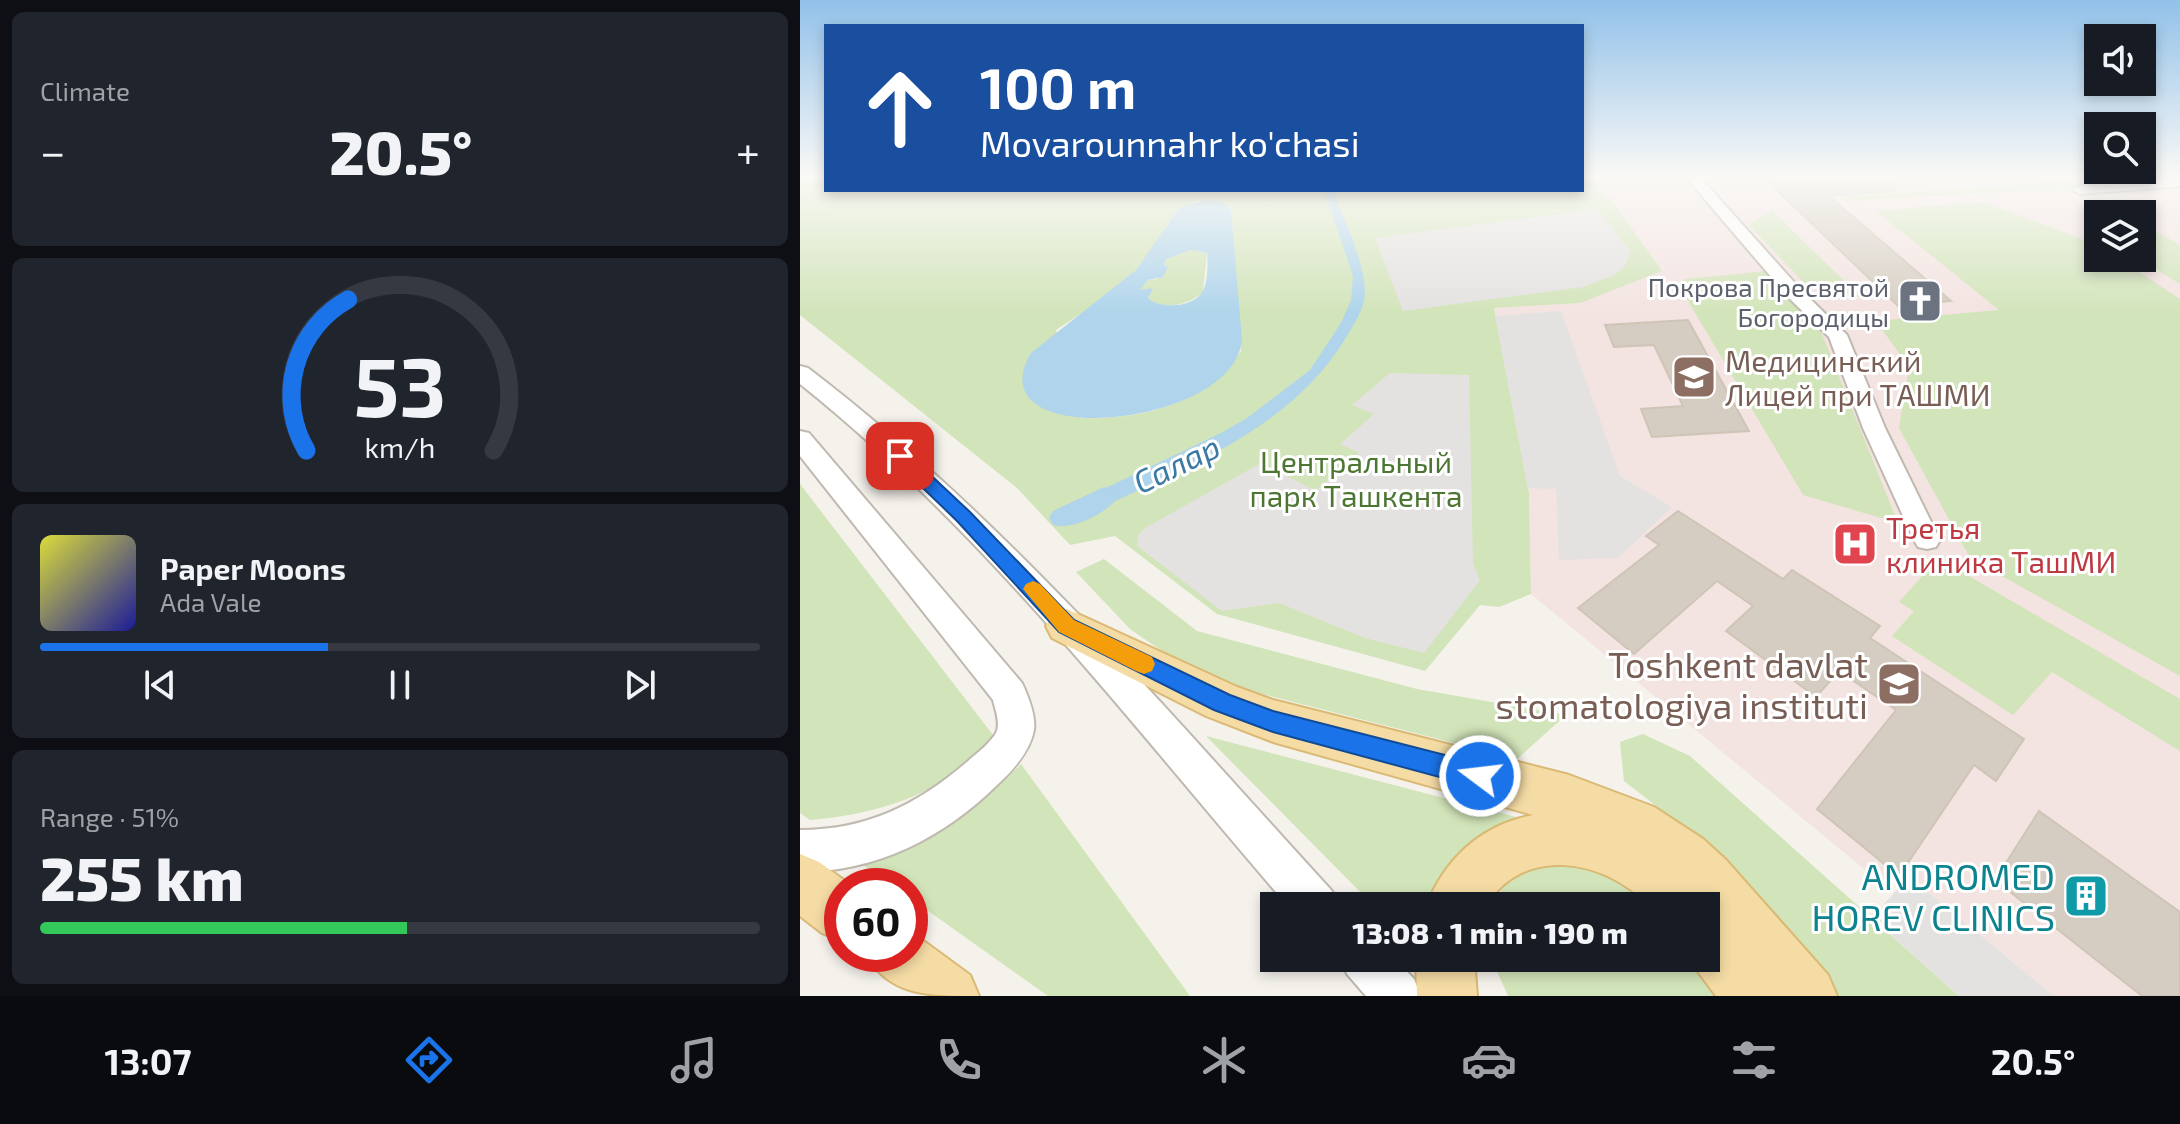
<!DOCTYPE html>
<html lang="en">
<head>
<meta charset="utf-8">
<style>
	body { margin:0; font-family:"Exo 2",sans-serif; background:#20242c; color:#f1f3f6; height:100vh; display:flex; flex-direction:column; font-size:30px; white-space:nowrap }
	* { box-sizing:border-box; margin:0 }
	p { font-size:26px; color:#9ea1a6 }
	.icon { flex:none; width:44px; height:44px; fill:none; stroke:currentColor; stroke-width:2; stroke-linecap:round; stroke-linejoin:round }
	.map { position:relative; flex:1; overflow:hidden }
	.side { display:flex; flex-direction:column; gap:12px; padding:12px; background:#0d0f14; width:800px }
	.side>* { flex:none }
	.banner { position:absolute; left:24px; top:24px; width:760px; height:168px; border-radius:0px; box-shadow:0 4px 12px #0003; background:#1a4fa0; color:#fff; overflow:hidden }
	.fabs { position:absolute; left:1284px; top:24px; display:grid; gap:16px }
	.fabs a { display:grid; place-items:center; width:72px; height:72px; border-radius:0px; background:#171b24; box-shadow:0 4px 12px #0003; font-size:40px }
	.speed { position:absolute; left:24px; top:868px; display:flex; gap:16px; font-size:40px; font-weight:700; text-align:center }
	.speed>* { display:grid; place-content:center; width:104px; height:104px; border-radius:50%; background:#171b24; box-shadow:0 4px 12px #0003; line-height:1 }
	.speed .limit { border:12px solid #d22; background:#fff; color:#111 }
	.pin { position:absolute; display:grid; place-items:center; width:68px; height:68px; color:#fff; margin:-34px; border-radius:16px; box-shadow:0 4px 12px #0006 }
	.me { position:absolute; width:88px; margin:-44px; rotate:285deg; stroke-linejoin:round; filter:drop-shadow(0 0 6px #0008) }
	.turn { display:flex; align-items:center; gap:28px; height:168px; padding:0 24px; font-size:36px }
	.turn .icon { width:104px; height:104px; stroke-width:2.5 }
	.turn b { display:block; font-size:56px; line-height:68px }
	.big { font-size:60px; font-weight:800; line-height:1.1 }
	.side .tile { flex:1; display:flex; flex-direction:column; justify-content:center; gap:12px; min-width:0; padding:0 28px; border-radius:12px; background:#20242c }
	.side .dial { align-items:center; gap:0 }
	.dial svg { height:208px; overflow:visible; fill:none; stroke:#363941; stroke-width:7; stroke-linecap:round; text-anchor:middle }
	.dial text { fill:#f1f3f6; stroke:none }
	.song { display:flex; align-items:center; gap:24px }
	.cover { width:96px; height:96px; border-radius:12px; background:linear-gradient(135deg,hsl(60 70% 55%),hsl(240 70% 35%)) }
	.played { height:8px; border-radius:4px; background:linear-gradient(90deg,#1a73e8 40%,#363941 40%) }
	.keys { display:flex; justify-content:space-around; direction:ltr }
	.heat { display:flex; justify-content:space-between; align-items:center; font-size:44px; direction:ltr }
	.charge { height:12px; border-radius:6px; background:linear-gradient(90deg,#34c759 51%,#363941 0) }
	.trip { position:absolute; left:460px; top:892px; width:460px; height:80px; border-radius:0px; background:#171b24; box-shadow:0 4px 12px #0003; font-weight:800; line-height:80px; text-align:center }
	.tabs { display:flex; height:128px; justify-content:space-around; align-items:center; background:#090b0e; color:#9ea1a6 }
	.tabs .icon { width:56px; height:56px }
	.tabs .current { color:#1a73e8 }
	.tabs b { font-size:36px; color:#f1f3f6 }
	main { display:flex; flex:1; min-height:0 }
	.map>svg:first-child { display:block }
	.medical { fill:#f3e3e1; fill-rule:evenodd }
	.green { fill:#d2e4b9; fill-rule:evenodd }
	.parking { fill:#e4e2e0 }
	.water { fill:#afd4eb; fill-rule:evenodd }
	.lines { fill:none; stroke-linecap:round; stroke-linejoin:round }
	.canal { fill:#afd4eb; fill-rule:evenodd }
	.building { fill:#d5cdc2; stroke:#cfc5b6; stroke-width:2 }
	.minor-casing { stroke:#bfb9af; stroke-width:4 }
	.tertiary-casing { stroke:#bfb9af; stroke-width:4 }
	.primary-casing { stroke:#dab975; stroke-width:4 }
	.minor { fill:#fff; fill-rule:evenodd }
	.tertiary { fill:#fff; fill-rule:evenodd }
	.primary { fill:#f5dca5; fill-rule:evenodd }
	.route { fill:#1a73e8; stroke:#114b97; stroke-width:2 }
	.slow { fill:#f59e0b }
	.labels { text-anchor:middle; dominant-baseline:central; stroke-width:6; stroke-linejoin:round; paint-order:stroke }
	.far-worship-label { font-size:26px; fill:#5b616d; stroke:#fff; text-anchor:end }
	.education-label { font-size:30px; fill:#785e54; stroke:#fff; text-anchor:start }
	.park-label { font-size:30px; fill:#4d7632; stroke:#fff }
	.health-label { font-size:30px; fill:#be3a42; stroke:#fff; text-anchor:start }
	.water-label { font-size:32px; font-style:italic; fill:#3a7aa3; stroke:#fff }
	.near-education-label { font-size:36px; fill:#785e54; stroke:#fff; text-anchor:end }
	.near-culture-label { font-size:36px; fill:#0d838f; stroke:#fff; text-anchor:end }
</style>
</head>
<body>
<main>
<section class="side">
<div class="tile"><p>Climate</p>
<div class="heat"><a>−</a><b class="big">20.5°</b><a>+</a></div>
</div>
<div class="tile dial"><svg viewBox="0 0 100 80">
<path d="M14 69A42 42 0 1 1 86 69"/>
<path d="M14 69A42 42 0 0 1 30 11" stroke="#1a73e8"/>
<text x="50" y="56" font-size="32" font-weight="700">53</text>
<text x="50" y="72" font-size="11">km/h</text>
</svg></div>
<div class="tile">
<div class="song"><i class="cover"></i><div><b>Paper Moons</b><p>Ada Vale</p></div></div>
<div class="played"></div>
<div class="keys"><svg class="icon" aria-label="previous" viewBox="0 0 24 24"><path d="M18 5L8 12l10 7zM5 5v14"/></svg><svg class="icon" aria-label="pause" viewBox="0 0 24 24"><path d="M8 5v14M16 5v14"/></svg><svg class="icon" aria-label="next" viewBox="0 0 24 24"><path d="M6 5l10 7-10 7zM19 5v14"/></svg></div>
</div>
<div class="tile"><p>Range · 51%</p><b class="big">255 km</b><div class="charge"></div></div>
</section>
<div class="map">
<svg width="1380" height="996" viewBox="0 0 1380 996">
	<rect width="100%" height="100%" fill="#f5f2ec"/>
	<path class="medical" d="M787,175H1380V996H1254L1109,876L1081,883L731,594L729,494L694,308L780,303L815,205ZM1298,214H1342V258H1298Z"/>
	<g class="green">
		<path d="M0,175H26V190H782V175H787L815,205L862,271L780,303L694,308L729,494L731,594L699,607L680,605L625,671L417,614L315,536L270,545L217,488L0,315ZM397,201L423,202L431,210L441,351C406,404 342,420 281,418L256,330C291,307 328,285 352,250C365,230 373,208 397,201Z"/>
		<polygon points="1288,180 1301,187 1045,201 1040,197"/>
		<polygon points="1183,202 1298,245 1298,258 1318,258 1380,299 1380,676 1170,558 1099,428 1109,367 1076,321 1199,310 1076,211"/>
		<polygon points="972,211 1061,297 1023,291 1005,284 949,225"/>
		<polygon points="1342,223 1380,245 1380,284 1338,258 1342,258"/>
		<path d="M391,250L407,253L403,292C390,305 363,311 348,298L352,289L339,291L348,280L357,279L368,267L364,265L366,259Z"/>
		<polygon points="966,271 1022,334 1098,523 1003,495 878,284 886,279"/>
		<path d="M0,484L193,735C188,748 179,754 168,763C125,800 67,815 10,820L0,813Z"/>
		<polygon points="1138,558 1380,699 1380,751 1252,672 1213,715 1092,636 1114,611 1099,602"/>
		<polygon points="304,559 397,631 617,689 766,715 717,759 435,687 372,658 330,629 276,572"/>
		<polygon points="843,734 890,756 1159,996 1038,996 887,830 824,781 820,742"/>
		<path d="M406,736L724,819C674,826 647,862 629,906H574Z"/>
		<path d="M221,764L390,996H248L110,898V886H93L49,855C111,831 174,812 221,764Z"/>
		<path d="M732,864C744,864 758,862 770,864C797,868 831,885 847,906H693L706,882Z"/>
		<polygon points="691,958 887,958 916,996 708,996"/>
	</g>
	<g class="parking">
		<polygon points="796,209 831,251 825,266 814,275 783,287 603,311 575,238"/>
		<polygon points="761,311 820,476 872,507 818,558 759,560 756,489 728,488 695,316"/>
		<polygon points="590,373 669,375 673,564 680,580 624,653 565,638 479,603 422,611 337,546 338,535 345,528 461,463 516,491 559,453 540,444 574,414 552,405"/>
		<polygon points="1109,876 1145,906 1254,996 1159,996 1072,918"/>
	</g>
	<g class="water">
		<path d="M524,190H533C543,219 570,271 564,301C561,314 552,327 545,339C488,433 376,471 281,517L266,507L423,432L447,418L510,370L541,323L551,300L553,276Z"/>
		<path d="M407,200L423,202L431,210L442,339C436,429 172,453 231,353L336,270L380,207ZM391,250L407,253C408,263 408,284 402,292C393,308 360,309 348,298L353,288L340,290L348,280L363,277L368,267L364,265L366,259Z"/>
	</g>
	<g class="lines">
		<path class="canal" d="M304,487L314,490L318,497C308,513 271,531 253,525L249,518L253,511Z"/>
	</g>
	<g class="building">
		<polygon points="961,175 1094,175 1095,191 1029,196 1151,301 1098,306"/>
		<polygon points="888,320 949,431 852,437 841,409 883,406 854,345 814,347 805,325"/>
		<polygon points="878,511 983,579 992,570 1080,626 1070,638 1224,739 1196,781 1174,765 1099,876 1017,809 1096,710 1039,671 1016,697 926,631 953,606 917,581 834,654 778,608 859,545 846,536"/>
		<polygon points="1239,811 1380,912 1380,996 1342,996 1195,880"/>
	</g>
	<g class="lines">
		<g class="minor-casing">
			<g id="minor">
				<polygon points="884,175 898,175 1002,291 1047,335 1085,428 1140,540 1136,547 1127,549 1118,547 1114,540 1063,428 1029,337 990,299"/>
				<polygon points="1380,178 1380,186 1280,194 1273,190 1280,186"/>
			</g>
		</g>
		<g class="tertiary-casing">
			<g id="tertiary">
				<path d="M0,366L8,368C205,518 366,710 532,891L539,906H488C333,727 187,533 0,384Z"/>
				<path d="M0,431L9,433L222,683C228,696 236,715 234,730C230,752 212,771 197,785C143,838 76,872 0,872V830C66,830 117,805 167,762C176,754 192,742 197,731C200,721 195,709 193,700L0,456Z"/>
				<polygon points="540,958 594,958 614,979 621,996 566,996 547,974"/>
			</g>
		</g>
		<g class="primary-casing">
			<g id="primary">
				<path d="M267,609L437,687L473,700L769,775L854,807L903,839L926,860L1028,975L1037,996H916L888,958H906V906H849C806,859 723,844 686,906H626C646,858 681,825 733,815L473,742L406,716L252,638L246,626L252,614Z"/>
				<polygon points="0,854 19,862 52,886 42,886 42,941 22,933 0,916"/>
				<path d="M110,931L170,975L179,996C128,996 89,996 66,954H110Z"/>
				<polygon points="616,958 674,958 677,996 617,996"/>
			</g>
		</g>
		<use href="#minor" class="minor"/>
		<use href="#tertiary" class="tertiary"/>
		<use href="#primary" class="primary"/>
	</g>
	<linearGradient id="sky" x2="0" y2="1"><stop stop-color="#91c1e9"/><stop offset="0.56" stop-color="#faf9f6"/><stop offset="1" stop-color="#faf9f6" stop-opacity="0"/></linearGradient>
	<rect width="1380" height="315" fill="url(#sky)"/>
	<polygon class="route" points="100,450 106,452 170,512 274,620 430,695 473,711 680,764 689,767 693,776 689,785 680,788 473,732 414,710 259,632 157,521 94,460 91,456"/>
	<polygon class="slow" points="233,581 240,584 274,620 352,657 355,664 352,671 344,674 336,671 259,632 223,589 226,584"/>
	<defs>
		<g id="church-square" transform="scale(2.3)"><rect x="-9" y="-9" width="18" height="18" rx="4" fill="#6b7280" stroke="#fff"/><path d="M-1.2-6h2.4v3.5h3.3v2.4h-3.3V6h-2.4V-.1h-3.3v-2.4h3.3Z" fill="#fff"/></g>
		<g id="university-square" transform="scale(2.3)"><rect x="-9" y="-9" width="18" height="18" rx="4" fill="#8d6e63" stroke="#fff"/><path d="M0-5L7-2L0 1L-7-2ZM-4 1L0 2.5L4 1V4Q0 6-4 4Z" fill="#fff"/></g>
		<g id="hospital-square" transform="scale(2.3)"><rect x="-9" y="-9" width="18" height="18" rx="4" fill="#e0444e" stroke="#fff"/><path d="M-5-5h3v3.5h4V-5h3V5h-3V1.5h-4V5h-3Z" fill="#fff"/></g>
		<g id="building-square" transform="scale(2.3)"><rect x="-9" y="-9" width="18" height="18" rx="4" fill="#0f9aa8" stroke="#fff"/><path d="M-4-6H4V6H1V3H-1V6H-4ZM-2.5-4.3h1.7v1.8h-1.7ZM.8-4.3h1.7v1.8H.8ZM-2.5-1h1.7V.8h-1.7ZM.8-1h1.7V.8H.8Z" fill="#fff"/></g>
	</defs>
	<g fill-rule="evenodd">
		<use href="#church-square" x="1120" y="301"/>
		<use href="#university-square" x="894" y="377"/>
		<use href="#hospital-square" x="1055" y="544"/>
		<use href="#university-square" x="1099" y="684"/>
		<use href="#building-square" x="1286" y="896"/>
	</g>
	<g class="labels">
		<g class="far-worship-label">
			<text x="1089" y="286">Покрова Пресвятой<tspan x="1089" dy="30">Богородицы</tspan></text>
		</g>
		<g class="education-label">
			<text x="925" y="360">Медицинский<tspan x="925" dy="34">Лицей при ТАШМИ</tspan></text>
		</g>
		<g class="park-label">
			<text x="556" y="461">Центральный<tspan x="556" dy="34">парк Ташкента</tspan></text>
		</g>
		<g class="health-label">
			<text x="1086" y="527">Третья<tspan x="1086" dy="34">клиника ТашМИ</tspan></text>
		</g>
		<g class="water-label">
			<text transform="translate(376 463) rotate(-26)">Салар</text>
		</g>
		<g class="near-education-label">
			<text x="1068" y="663">Toshkent davlat<tspan x="1068" dy="41">stomatologiya instituti</tspan></text>
		</g>
		<g class="near-culture-label">
			<text x="1255" y="875">ANDROMED<tspan x="1255" dy="41">HOREV CLINICS</tspan></text>
		</g>
	</g>
</svg>
<div class="fabs">
<a><svg class="icon" aria-label="sound" viewBox="0 0 24 24"><path d="M4 9h4l5-4v14l-5-4H4zM17 9q2 3 0 6"/></svg></a>
<a><svg class="icon" aria-label="search" viewBox="0 0 24 24"><circle cx="10" cy="10" r="6"/><path d="M15 15l6 6"/></svg></a>
<a><svg class="icon" aria-label="layers" viewBox="0 0 24 24"><path d="M12 4l9 5-9 5-9-5zM3 14l9 5 9-5"/></svg></a>
</div>
<div class="speed"><div class="limit">60</div></div>
<div class="pin" style="left:100px;top:456px;background:#d93025"><svg class="icon" aria-label="arrive" viewBox="0 0 24 24"><path d="M6 21V4h12l-3 4 3 4H6"/></svg></div>
<svg class="me" style="left:680px;top:776px" viewBox="-20 -20 40 40"><circle r="17" fill="#1a73e8" stroke="#fff" stroke-width="3"/><path d="M0-11L8 9 0 5-8 9z" fill="#fff"/></svg>
<div class="trip">13:08 · 1 min · 190 m</div>
<div class="banner">
<div class="turn"><svg class="icon" aria-label="ahead" viewBox="0 0 24 24"><path d="M12 20V5M6 11l6-6 6 6"/></svg><div><b>100 m</b>Movarounnahr ko'chasi</div></div>
</div>
</div>
</main>
<nav class="tabs">
<b>13:07</b>
<svg class="icon current" aria-label="directions" viewBox="0 0 24 24"><path d="M12 3l9 9-9 9-9-9zM9 14v-3h6M13 9l2 2-2 2"/></svg>
<svg class="icon" aria-label="music" viewBox="0 0 24 24"><path d="M9 18V5l10-2v13"/><circle cx="6" cy="18" r="3"/><circle cx="16" cy="16" r="3"/></svg>
<svg class="icon" aria-label="phone" viewBox="0 0 24 24"><path d="M5 4h4l2 5-3 2q2 4 5 5l2-3 5 2v4C11 20 4 13 5 4z"/></svg>
<svg class="icon" aria-label="climate" viewBox="0 0 24 24"><path d="M12 3v18M4 7l16 10M4 17L20 7"/></svg>
<svg class="icon" aria-label="car" viewBox="0 0 24 24"><path d="M5 17H2v-5l4-1 3-4h7l3 4 3 1v5h-3M9 17h6M6 11h13"/><circle cx="7" cy="17" r="2"/><circle cx="17" cy="17" r="2"/></svg>
<svg class="icon" aria-label="filters" viewBox="0 0 24 24"><path d="M4 7h16M4 17h16"/><circle cx="9" cy="7" r="2"/><circle cx="15" cy="17" r="2"/></svg>
<b>20.5°</b>
</nav>
</body>
</html>
